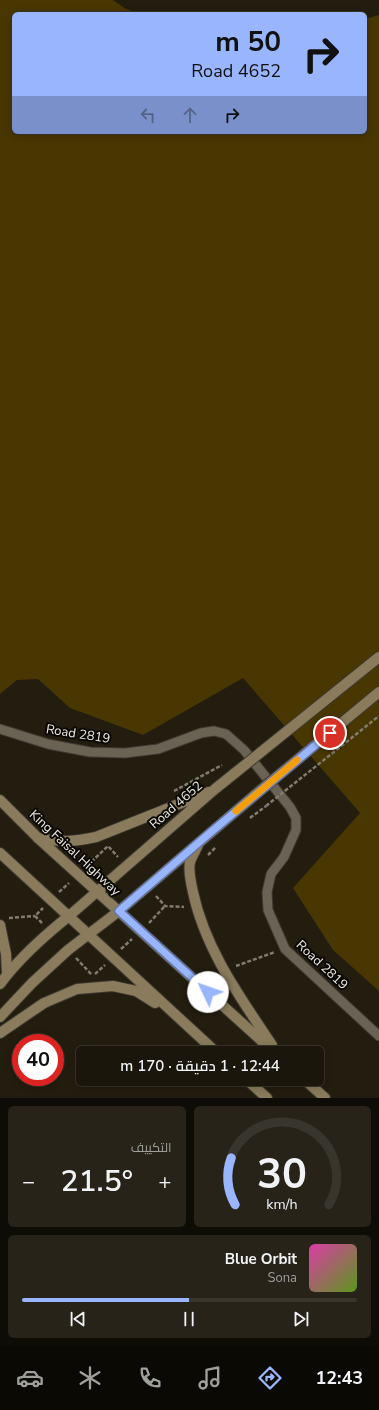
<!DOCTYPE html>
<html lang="ar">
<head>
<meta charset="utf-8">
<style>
	body { margin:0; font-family:"Nunito Sans",Cairo,sans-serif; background:#272319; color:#f1f3f6; direction:rtl; height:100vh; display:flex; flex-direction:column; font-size:15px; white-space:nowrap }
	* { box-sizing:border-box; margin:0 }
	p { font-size:13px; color:#9f9f9d }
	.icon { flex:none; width:22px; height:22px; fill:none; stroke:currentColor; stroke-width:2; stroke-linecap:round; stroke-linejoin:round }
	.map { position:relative; height:1098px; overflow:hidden; direction:ltr }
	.details { display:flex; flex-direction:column; gap:8px; padding:8px; background:#0e0c06; flex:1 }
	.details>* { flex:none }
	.guide { position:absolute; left:12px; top:12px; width:355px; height:122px; border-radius:6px; box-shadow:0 2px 10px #0003,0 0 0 1px #38352c; direction:rtl; background:#99b5fd; color:#111; overflow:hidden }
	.speed { position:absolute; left:12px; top:1034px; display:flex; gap:8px; font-size:20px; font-weight:700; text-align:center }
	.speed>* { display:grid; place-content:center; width:52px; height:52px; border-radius:50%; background:#1a160b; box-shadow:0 2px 10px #0003,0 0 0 1px #38352c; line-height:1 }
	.speed .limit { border:6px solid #d22; background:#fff; color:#111 }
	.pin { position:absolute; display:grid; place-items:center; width:34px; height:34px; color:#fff; margin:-17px; border:2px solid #fff; border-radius:50%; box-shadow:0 1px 4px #0007 }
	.me { position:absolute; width:44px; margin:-22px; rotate:312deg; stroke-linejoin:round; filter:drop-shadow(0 0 3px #0008) }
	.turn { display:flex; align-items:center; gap:14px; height:84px; padding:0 20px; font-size:18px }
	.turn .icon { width:52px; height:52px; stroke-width:2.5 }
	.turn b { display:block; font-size:28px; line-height:34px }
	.lanes { display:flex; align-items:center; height:38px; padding:0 20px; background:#0003; justify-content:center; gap:20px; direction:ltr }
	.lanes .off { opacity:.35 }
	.big { font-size:30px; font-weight:600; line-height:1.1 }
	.details .tile { flex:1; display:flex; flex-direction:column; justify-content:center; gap:6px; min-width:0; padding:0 14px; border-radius:6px; background:#272319 }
	.details .dial { align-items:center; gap:0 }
	.dial svg { height:104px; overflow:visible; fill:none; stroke:#38352c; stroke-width:7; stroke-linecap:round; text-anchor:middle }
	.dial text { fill:#f1f3f6; stroke:none }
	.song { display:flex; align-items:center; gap:12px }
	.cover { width:48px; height:48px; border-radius:6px; background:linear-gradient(135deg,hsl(320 70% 55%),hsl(90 70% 35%)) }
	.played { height:4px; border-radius:2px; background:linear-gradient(90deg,#99b5fd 50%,#38352c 50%) }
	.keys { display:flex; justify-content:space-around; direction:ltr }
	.heat { display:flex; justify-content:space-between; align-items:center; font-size:22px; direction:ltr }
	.details .tiles { flex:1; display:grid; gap:8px; grid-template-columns:1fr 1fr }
	.tile:last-child { grid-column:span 2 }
	.trip { position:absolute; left:76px; top:1046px; width:248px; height:40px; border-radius:6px; background:#1a160b; box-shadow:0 2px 10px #0003,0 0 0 1px #38352c; font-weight:600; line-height:40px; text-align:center; direction:rtl }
	.tab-bar { display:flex; height:64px; justify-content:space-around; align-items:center; background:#0a0904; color:#9f9f9d }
	.tab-bar .icon { width:28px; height:28px }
	.tab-bar .current { color:#99b5fd }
	.tab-bar b { font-size:18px; color:#f1f3f6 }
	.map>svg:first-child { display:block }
	.water { fill:#493702 }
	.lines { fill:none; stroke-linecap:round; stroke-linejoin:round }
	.lane-casing { stroke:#3e3932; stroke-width:11 }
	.secondary-casing { stroke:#3e3932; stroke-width:12 }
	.path { stroke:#817c71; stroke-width:2.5; stroke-dasharray:4 2; stroke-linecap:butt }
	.lane { stroke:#6a6353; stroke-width:9 }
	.secondary { stroke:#897b5b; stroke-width:10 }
	.secondary-bridge-casing { stroke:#3e3932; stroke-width:12; stroke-linecap:butt }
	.path-bridge { stroke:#817c71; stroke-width:2.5; stroke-dasharray:4 2; stroke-linecap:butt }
	.secondary-bridge { stroke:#897b5b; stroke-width:10 }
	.route-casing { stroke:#6376a4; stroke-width:10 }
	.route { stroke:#99b5fd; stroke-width:7 }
	.slow { stroke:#f59e0b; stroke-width:7 }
	.labels { text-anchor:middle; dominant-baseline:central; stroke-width:4; stroke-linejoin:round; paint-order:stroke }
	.street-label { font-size:13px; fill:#eeeae1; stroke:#0a0804 }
</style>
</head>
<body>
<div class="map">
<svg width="379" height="1098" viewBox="0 0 379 1098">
	<rect width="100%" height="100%" fill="#231d0f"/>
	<polygon class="water" points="0,0 113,0 126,9 140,14 14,14 14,132 365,132 365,19 379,15 379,991 333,950 293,888 360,813 243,678 143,735 70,708 38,679 17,680 0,694"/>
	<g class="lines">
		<g class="lane-casing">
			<polyline id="lane" points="0,729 48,744 90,752 125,753 158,749 201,733 214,731 226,734 244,750 290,807 296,818 296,830 284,857 271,874 267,892 268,910 285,949 379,1036"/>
		</g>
		<g class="secondary-casing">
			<g id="secondary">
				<polyline points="0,800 38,838 275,1053"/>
				<path d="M38,838C61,842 73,842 96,837L209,792"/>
				<path d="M198,845C196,850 192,856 190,862C188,871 191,883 193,892C205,949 240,997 272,1045"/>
				<polyline points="0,853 217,1053"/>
				<polyline points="0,925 6,954 7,974"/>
				<path d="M0,984C19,958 44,936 69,916L215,789L235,773"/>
				<polyline points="0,1017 32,983 68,950 119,911 256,794"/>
				<polyline points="0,1033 44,1003 77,989 113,986 136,991 155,1003"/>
				<polyline points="246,1079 267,1098"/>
				<polyline points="304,1079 325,1098"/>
			</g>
		</g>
		<g class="path">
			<polyline points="174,791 222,765"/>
			<polyline points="250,818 266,806"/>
			<polyline points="208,855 216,847"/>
			<polyline points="87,866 108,846 118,857"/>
			<polyline points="59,892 69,883"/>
			<polyline points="156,896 165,906 184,907"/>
			<polyline points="9,918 35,916"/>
			<polyline points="42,923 35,916 43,908"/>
			<polyline points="149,923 165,906"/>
			<polyline points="121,949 132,939"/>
			<polyline points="76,958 92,975"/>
			<polyline points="236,966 275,952"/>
			<polyline points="95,974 105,965"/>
		</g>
		<use href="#lane" class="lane"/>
		<use href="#secondary" class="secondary"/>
		<g class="secondary-bridge-casing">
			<g id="secondary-bridge">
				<polyline points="235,773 379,657"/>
				<polyline points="256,794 379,692"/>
			</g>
		</g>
		<polyline class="path-bridge" points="266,806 379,716"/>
		<use href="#secondary-bridge" class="secondary-bridge"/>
	</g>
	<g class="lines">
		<g class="route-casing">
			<polyline id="route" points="208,992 119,911 211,832 330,733"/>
		</g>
		<use href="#route" class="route"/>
		<polyline class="slow" points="236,811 297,760"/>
	</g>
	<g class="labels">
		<g class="street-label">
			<text transform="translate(78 734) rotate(9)">Road 2819</text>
			<text transform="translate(176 805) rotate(-41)">Road 4652</text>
			<text transform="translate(75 853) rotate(43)">King Faisal Highway</text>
			<text transform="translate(322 965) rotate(43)">Road 2819</text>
		</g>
	</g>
</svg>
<div class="speed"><div class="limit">40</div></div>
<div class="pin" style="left:330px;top:733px;background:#d93025"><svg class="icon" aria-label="arrive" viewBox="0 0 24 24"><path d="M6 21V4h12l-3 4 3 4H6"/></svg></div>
<svg class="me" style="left:208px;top:992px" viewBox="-20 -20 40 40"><circle r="19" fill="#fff"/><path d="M0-13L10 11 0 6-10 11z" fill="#99b5fd"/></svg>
<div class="trip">12:44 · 1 دقيقة · 170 m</div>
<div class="guide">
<div class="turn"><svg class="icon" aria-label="right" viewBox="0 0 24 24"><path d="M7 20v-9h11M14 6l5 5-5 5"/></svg><div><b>50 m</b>Road 4652</div></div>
<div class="lanes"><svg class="icon off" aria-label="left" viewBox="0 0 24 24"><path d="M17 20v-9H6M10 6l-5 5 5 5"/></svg><svg class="icon off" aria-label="ahead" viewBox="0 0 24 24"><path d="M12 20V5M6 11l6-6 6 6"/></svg><svg class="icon" aria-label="right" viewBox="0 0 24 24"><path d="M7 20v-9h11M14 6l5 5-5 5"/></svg></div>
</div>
</div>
<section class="details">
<div class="tiles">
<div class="tile dial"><svg viewBox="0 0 100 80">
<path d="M14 69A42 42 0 1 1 86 69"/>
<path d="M14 69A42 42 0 0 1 11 33" stroke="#99b5fd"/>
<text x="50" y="56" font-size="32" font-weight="700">30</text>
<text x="50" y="72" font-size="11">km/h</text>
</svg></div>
<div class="tile"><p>التكييف</p>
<div class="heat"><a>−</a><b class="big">21.5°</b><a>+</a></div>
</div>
<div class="tile">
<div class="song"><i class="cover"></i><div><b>Blue Orbit</b><p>Sona</p></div></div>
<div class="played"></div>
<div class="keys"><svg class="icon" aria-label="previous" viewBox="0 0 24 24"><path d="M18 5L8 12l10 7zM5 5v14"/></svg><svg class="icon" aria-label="pause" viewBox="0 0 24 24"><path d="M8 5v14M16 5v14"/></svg><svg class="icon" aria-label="next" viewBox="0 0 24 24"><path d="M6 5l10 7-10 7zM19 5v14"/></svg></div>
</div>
</div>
</section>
<nav class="tab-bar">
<b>12:43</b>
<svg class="icon current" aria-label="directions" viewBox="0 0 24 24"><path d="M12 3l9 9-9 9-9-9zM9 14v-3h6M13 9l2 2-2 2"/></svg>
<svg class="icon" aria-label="music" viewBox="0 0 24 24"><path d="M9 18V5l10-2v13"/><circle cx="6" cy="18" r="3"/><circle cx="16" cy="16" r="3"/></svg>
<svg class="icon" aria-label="phone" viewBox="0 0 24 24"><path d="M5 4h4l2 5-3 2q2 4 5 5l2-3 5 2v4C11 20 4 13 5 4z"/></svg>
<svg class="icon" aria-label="climate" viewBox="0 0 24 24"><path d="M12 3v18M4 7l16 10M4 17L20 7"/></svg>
<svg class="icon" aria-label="car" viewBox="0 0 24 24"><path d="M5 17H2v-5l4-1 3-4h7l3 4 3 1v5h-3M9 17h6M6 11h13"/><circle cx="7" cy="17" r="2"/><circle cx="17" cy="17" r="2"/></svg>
</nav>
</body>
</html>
